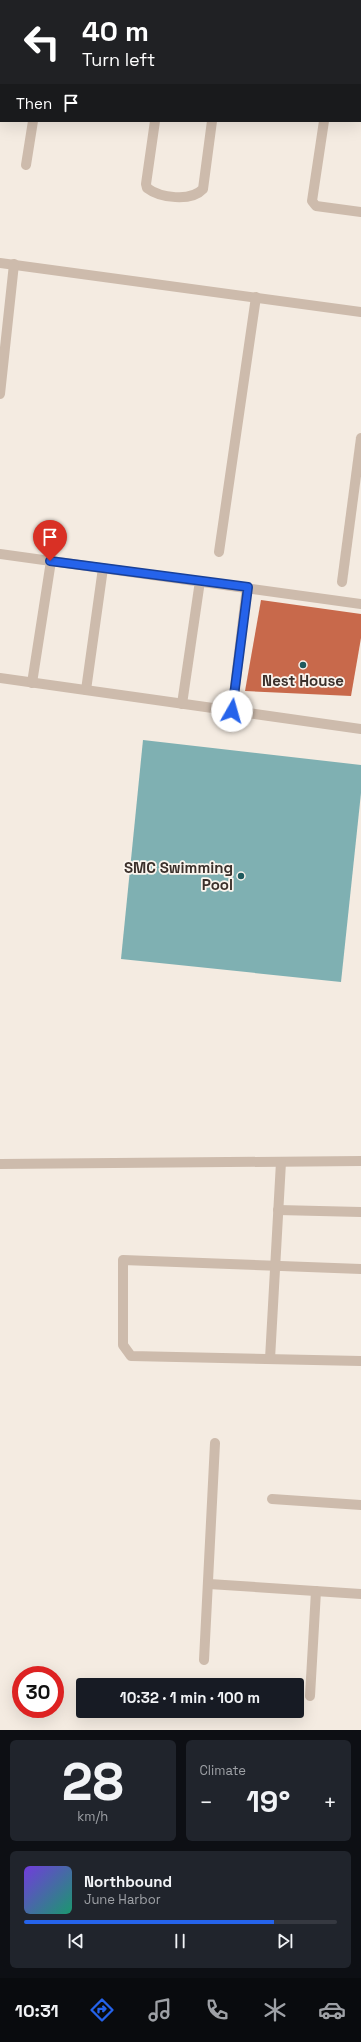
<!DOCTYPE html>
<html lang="en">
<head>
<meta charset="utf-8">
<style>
	body { margin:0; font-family:"Space Grotesk",sans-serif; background:#20242c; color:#f1f3f6; height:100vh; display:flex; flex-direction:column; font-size:15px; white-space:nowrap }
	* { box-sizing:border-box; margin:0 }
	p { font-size:13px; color:#9ea1a6 }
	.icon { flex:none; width:22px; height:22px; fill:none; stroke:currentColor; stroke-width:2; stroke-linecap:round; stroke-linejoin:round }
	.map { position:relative; height:1730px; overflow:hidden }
	.sheet { display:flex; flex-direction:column; gap:10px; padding:10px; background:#0d0f14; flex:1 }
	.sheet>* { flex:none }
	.guide { position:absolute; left:0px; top:0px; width:361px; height:122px; box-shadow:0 4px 16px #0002; background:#202124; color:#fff; overflow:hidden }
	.speed { position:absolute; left:12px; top:1666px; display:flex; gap:8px; font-size:20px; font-weight:700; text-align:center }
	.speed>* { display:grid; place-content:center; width:52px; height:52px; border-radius:50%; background:#171b24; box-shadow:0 4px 16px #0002; line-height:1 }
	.speed .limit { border:6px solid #d22; background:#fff; color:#111 }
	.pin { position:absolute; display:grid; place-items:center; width:34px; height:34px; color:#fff; margin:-41px -17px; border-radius:50% 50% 50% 0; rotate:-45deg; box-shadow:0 0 4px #0007 }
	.pin .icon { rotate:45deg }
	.me { position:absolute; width:44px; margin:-22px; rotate:7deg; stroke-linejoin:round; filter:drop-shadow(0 0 3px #0008) }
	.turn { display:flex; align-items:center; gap:14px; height:84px; padding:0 16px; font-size:18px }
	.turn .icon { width:52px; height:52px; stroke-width:2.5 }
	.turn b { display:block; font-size:28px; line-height:34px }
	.then { display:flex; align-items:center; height:38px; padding:0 16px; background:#0003; gap:8px; font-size:15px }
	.big { font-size:30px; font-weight:700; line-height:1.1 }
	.sheet .tile { flex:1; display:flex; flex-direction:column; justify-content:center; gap:6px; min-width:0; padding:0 14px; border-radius:6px; background:#20242c }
	.sheet .dial { align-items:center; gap:0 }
	.dial b { font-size:52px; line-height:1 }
	.song { display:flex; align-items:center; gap:12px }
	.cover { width:48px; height:48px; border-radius:6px; background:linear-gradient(135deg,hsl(260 70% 55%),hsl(160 70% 35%)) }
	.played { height:4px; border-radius:2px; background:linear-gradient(90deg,#2563eb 80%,#363941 80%) }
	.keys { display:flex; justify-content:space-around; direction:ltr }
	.heat { display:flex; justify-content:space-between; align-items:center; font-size:22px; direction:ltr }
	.sheet .tiles { flex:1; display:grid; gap:10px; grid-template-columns:1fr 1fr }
	.tile:last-child { grid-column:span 2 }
	.trip { position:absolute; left:76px; top:1678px; width:228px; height:40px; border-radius:4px; background:#171b24; box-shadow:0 4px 16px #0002; font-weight:700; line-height:40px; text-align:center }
	.dock { display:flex; height:64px; justify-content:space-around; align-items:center; background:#090b0e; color:#9ea1a6 }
	.dock .icon { width:28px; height:28px }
	.dock .on { color:#2563eb }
	.dock b { font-size:18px; color:#f1f3f6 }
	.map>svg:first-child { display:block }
	.water { fill:#7fb0b2 }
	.building { fill:#c8694b }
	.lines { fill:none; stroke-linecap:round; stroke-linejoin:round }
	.minor { stroke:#cdbbac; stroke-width:10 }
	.route-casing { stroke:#184099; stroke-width:10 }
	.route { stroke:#2563eb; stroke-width:7 }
	.poi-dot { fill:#1f5a5e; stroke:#fbf5ee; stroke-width:1.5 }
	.labels { text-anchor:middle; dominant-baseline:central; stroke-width:3.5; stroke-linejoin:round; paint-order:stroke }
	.poi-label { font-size:15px; font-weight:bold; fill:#3b302b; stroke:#fbf5ee }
</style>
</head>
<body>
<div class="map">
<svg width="361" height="1730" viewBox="0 0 361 1730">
	<rect width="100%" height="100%" fill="#f4ebe1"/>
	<polygon class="water" points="143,740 361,765 361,793 341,982 121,959"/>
	<polygon class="building" points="261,600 361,614 361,638 351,696 245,691"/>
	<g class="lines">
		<g class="minor">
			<polyline points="50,1 50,0"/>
			<polyline points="172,1 172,0"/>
			<polyline points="225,1 225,0"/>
			<polyline points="341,1 341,0"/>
			<path d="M155,121L146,184L147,188C160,198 191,202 203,189L212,121"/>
			<polyline points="324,121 312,201 316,206 361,212"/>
			<polyline points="26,165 33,121"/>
			<polyline points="0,263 361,312"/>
			<polyline points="0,394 14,264"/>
			<polyline points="219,552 256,297"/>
			<polyline points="0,554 361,604"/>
			<polyline points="342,582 361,438"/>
			<polyline points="0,678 361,729"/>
			<polyline points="32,683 51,561"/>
			<polyline points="86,690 103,568"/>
			<polyline points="182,704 200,581"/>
			<polyline points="232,711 247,587"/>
			<polyline points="0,1164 361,1161"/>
			<polyline points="278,1210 361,1212"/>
			<polyline points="361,1269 123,1260 123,1345 131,1356 361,1361"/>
			<polyline points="270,1359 281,1162"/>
			<polyline points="272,1499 361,1505"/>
			<polyline points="209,1584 361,1594"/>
			<polyline points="204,1660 215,1443"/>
			<polyline points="310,1696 316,1591"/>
		</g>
	</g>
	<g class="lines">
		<g class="route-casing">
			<polyline id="route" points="50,561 248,587 232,711"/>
		</g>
		<use href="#route" class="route"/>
	</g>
	<g class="poi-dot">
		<circle cx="303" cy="665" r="4"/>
		<circle cx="241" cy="876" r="4"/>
	</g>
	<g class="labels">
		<g class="poi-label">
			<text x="303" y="680">Nest House</text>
			<text x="233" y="867" text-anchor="end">SMC Swimming<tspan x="233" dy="17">Pool</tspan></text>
		</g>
	</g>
</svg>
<div class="speed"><div class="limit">30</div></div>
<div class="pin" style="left:50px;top:561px;background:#d93025"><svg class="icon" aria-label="arrive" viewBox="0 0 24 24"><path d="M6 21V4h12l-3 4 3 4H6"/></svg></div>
<svg class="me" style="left:232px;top:711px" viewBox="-20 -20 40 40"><circle r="19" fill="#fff"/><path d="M0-13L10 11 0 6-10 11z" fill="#2563eb"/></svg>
<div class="trip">10:32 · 1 min · 100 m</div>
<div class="guide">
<div class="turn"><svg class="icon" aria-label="left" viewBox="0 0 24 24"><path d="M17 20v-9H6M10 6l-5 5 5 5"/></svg><div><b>40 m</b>Turn left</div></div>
<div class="then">Then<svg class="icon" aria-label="arrive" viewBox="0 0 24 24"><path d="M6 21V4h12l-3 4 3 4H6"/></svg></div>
</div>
</div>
<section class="sheet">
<div class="tiles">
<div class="tile dial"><b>28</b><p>km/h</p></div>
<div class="tile"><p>Climate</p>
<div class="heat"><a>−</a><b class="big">19°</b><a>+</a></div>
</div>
<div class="tile">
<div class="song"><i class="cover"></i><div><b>Northbound</b><p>June Harbor</p></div></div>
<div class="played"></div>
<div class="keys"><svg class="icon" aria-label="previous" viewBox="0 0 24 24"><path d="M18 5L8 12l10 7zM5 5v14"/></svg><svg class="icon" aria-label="pause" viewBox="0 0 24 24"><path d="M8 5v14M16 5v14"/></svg><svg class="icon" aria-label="next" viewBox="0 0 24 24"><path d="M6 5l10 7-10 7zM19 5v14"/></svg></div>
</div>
</div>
</section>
<nav class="dock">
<b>10:31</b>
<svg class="icon on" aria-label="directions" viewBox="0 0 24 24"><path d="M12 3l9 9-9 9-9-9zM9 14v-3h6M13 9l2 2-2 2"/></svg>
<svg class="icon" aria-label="music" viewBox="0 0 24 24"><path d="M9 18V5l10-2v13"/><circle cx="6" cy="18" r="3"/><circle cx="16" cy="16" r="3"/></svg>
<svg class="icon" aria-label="phone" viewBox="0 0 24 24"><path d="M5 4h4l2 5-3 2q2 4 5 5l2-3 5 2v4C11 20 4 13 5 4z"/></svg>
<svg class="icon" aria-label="climate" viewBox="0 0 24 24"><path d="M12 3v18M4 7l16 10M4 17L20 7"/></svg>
<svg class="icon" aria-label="car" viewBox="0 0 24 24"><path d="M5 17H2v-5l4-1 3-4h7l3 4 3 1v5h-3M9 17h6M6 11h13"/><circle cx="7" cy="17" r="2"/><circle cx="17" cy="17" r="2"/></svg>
</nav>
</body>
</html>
